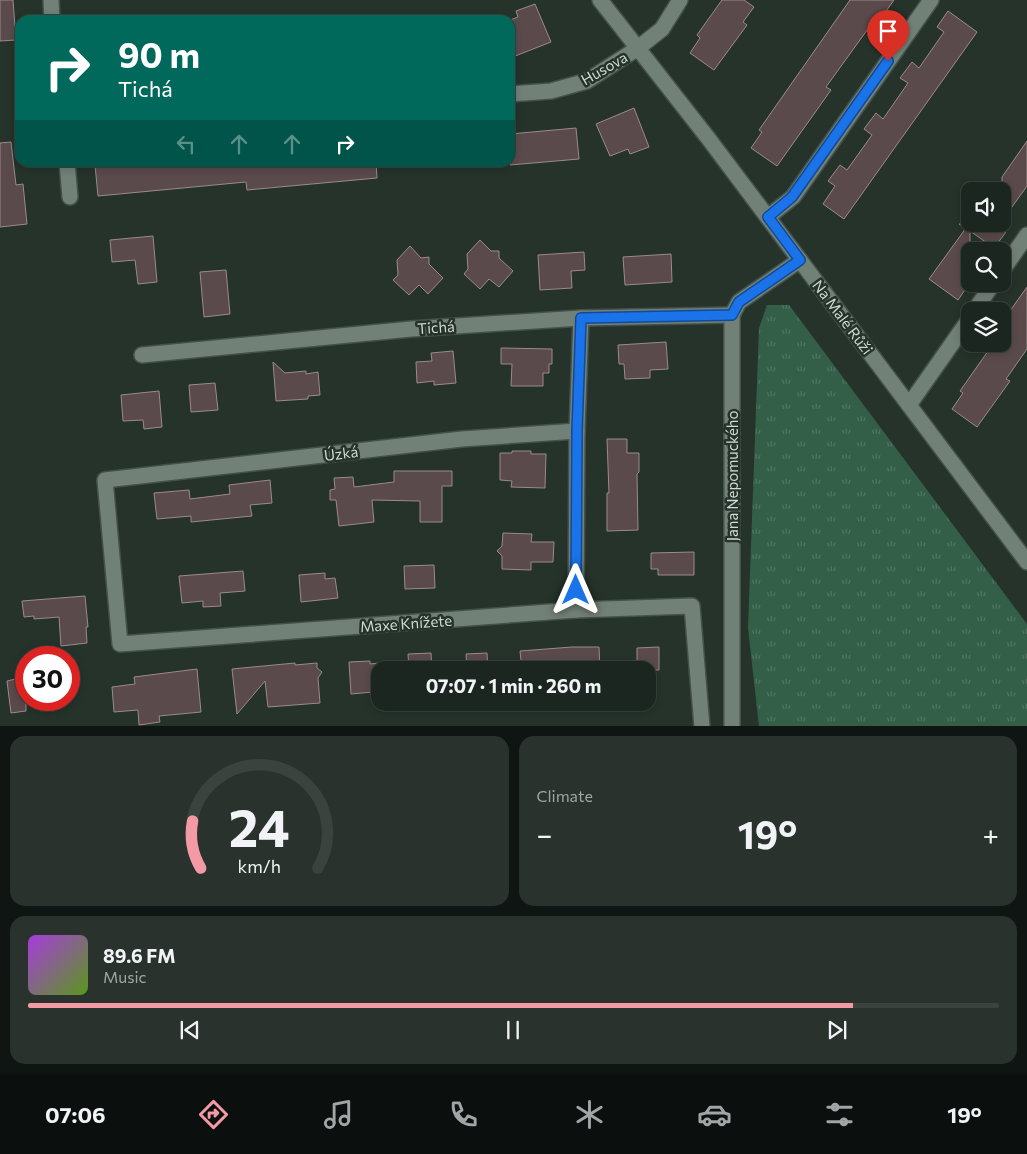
<!DOCTYPE html>
<html lang="en">
<head>
<meta charset="utf-8">
<style>
	body { margin:0; font-family:Commissioner,sans-serif; background:#29322d; color:#f1f3f6; height:100vh; display:flex; flex-direction:column; font-size:19px; white-space:nowrap }
	* { box-sizing:border-box; margin:0 }
	p { font-size:16px; color:#a0a5a5 }
	.icon { flex:none; width:28px; height:28px; fill:none; stroke:currentColor; stroke-width:2; stroke-linecap:round; stroke-linejoin:round }
	.map { position:relative; height:726px; overflow:hidden }
	.sheet { display:flex; flex-direction:column; gap:10px; padding:10px; background:#0f1512; flex:1 }
	.sheet>* { flex:none }
	.guide { position:absolute; left:15px; top:15px; width:500px; height:152px; border-radius:15px; box-shadow:0 2px 8px #0003,0 0 0 1px #3a433e; background:#00695c; color:#fff; overflow:hidden }
	.fabs { position:absolute; left:961px; top:182px; display:grid; gap:10px }
	.fabs a { display:grid; place-items:center; width:50px; height:50px; border-radius:10px; background:#1c2620; box-shadow:0 2px 8px #0003,0 0 0 1px #3a433e; font-size:25px }
	.speed { position:absolute; left:15px; top:646px; display:flex; gap:10px; font-size:25px; font-weight:700; text-align:center }
	.speed>* { display:grid; place-content:center; width:65px; height:65px; border-radius:50%; background:#1c2620; box-shadow:0 2px 8px #0003,0 0 0 1px #3a433e; line-height:1 }
	.speed .limit { border:8px solid #d22; background:#fff; color:#111 }
	.pin { position:absolute; display:grid; place-items:center; width:42px; height:42px; color:#fff; margin:-51px -21px; border-radius:50% 50% 50% 0; rotate:-45deg; box-shadow:0 0 5px #0007 }
	.pin .icon { rotate:45deg }
	.me { position:absolute; width:55px; margin:-28px; rotate:0deg; stroke-linejoin:round; filter:drop-shadow(0 0 4px #0008) }
	.turn { display:flex; align-items:center; gap:18px; height:105px; padding:0 20px; font-size:22px }
	.turn .icon { width:65px; height:65px; stroke-width:2.5 }
	.turn b { display:block; font-size:35px; line-height:42px }
	.lanes { display:flex; align-items:center; height:48px; padding:0 20px; background:#0003; justify-content:center; gap:25px; direction:ltr }
	.lanes .off { opacity:.35 }
	.big { font-size:38px; font-weight:700; line-height:1.1 }
	.sheet .widget { flex:1; display:flex; flex-direction:column; justify-content:center; gap:8px; min-width:0; padding:0 18px; border-radius:15px; background:#29322d }
	.sheet .dial { align-items:center; gap:0 }
	.dial svg { height:130px; overflow:visible; fill:none; stroke:#3a433e; stroke-width:7; stroke-linecap:round; text-anchor:middle }
	.dial text { fill:#f1f3f6; stroke:none }
	.song { display:flex; align-items:center; gap:15px }
	.cover { width:60px; height:60px; border-radius:8px; background:linear-gradient(135deg,hsl(280 70% 55%),hsl(90 70% 35%)) }
	.played { height:5px; border-radius:2px; background:linear-gradient(90deg,#f49aa4 85%,#3a433e 85%) }
	.keys { display:flex; justify-content:space-around; direction:ltr }
	.heat { display:flex; justify-content:space-between; align-items:center; font-size:28px; direction:ltr }
	.sheet .tiles { flex:1; display:grid; gap:10px; grid-template-columns:1fr 1fr }
	.widget:last-child { grid-column:span 2 }
	.trip { position:absolute; left:371px; top:661px; width:285px; height:50px; border-radius:15px; background:#1c2620; box-shadow:0 2px 8px #0003,0 0 0 1px #3a433e; font-weight:700; line-height:50px; text-align:center }
	.tab-bar { display:flex; height:80px; justify-content:space-around; align-items:center; background:#0b0f0d; color:#a0a5a5 }
	.tab-bar .icon { width:35px; height:35px }
	.tab-bar .on { color:#f49aa4 }
	.tab-bar b { font-size:22px; color:#f1f3f6 }
	.map>svg:first-child { display:block }
	.grass { fill:url(#grass-tufts) }
	.building { fill:#5a4a4b; stroke:#9c8a8b }
	.lines { fill:none; stroke-linecap:round; stroke-linejoin:round }
	.minor-casing { stroke:#44504a; stroke-width:18 }
	.minor { stroke:#728178; stroke-width:15 }
	.route-casing { stroke:#114b97; stroke-width:12 }
	.route { stroke:#1a73e8; stroke-width:9 }
	.labels { text-anchor:middle; dominant-baseline:central; stroke-width:5; stroke-linejoin:round; paint-order:stroke }
	.street-label { font-size:15px; fill:#d0d8d4; stroke:#25332b }
</style>
</head>
<body>
<div class="map">
<svg width="1027" height="727" viewBox="0 0 1027 727">
	<defs>
		<pattern id="grass-tufts" width="24" height="20" patternUnits="userSpaceOnUse" patternTransform="scale(1.25)"><rect width="24" height="20" fill="#335f49"/><path d="M3 7l-1-3M5 7V3M7 7l1-3M15 17l-1-3M17 17v-4M19 17l1-3" fill="none" stroke="#507562"/></pattern>
	</defs>
	<rect width="100%" height="100%" fill="#25332b"/>
	<polygon class="grass" points="767,305 789,305 1027,624 1027,726 759,726 748,628 759,328"/>
	<g class="building">
		<polygon points="0,0 13,0 16,40 0,41"/>
		<polygon points="722,0 744,0 754,7 743,22 747,25 714,70 690,53 700,38 697,35"/>
		<polygon points="850,0 894,0 874,28 870,26 826,87 831,90 777,166 751,148 762,132 759,130"/>
		<polygon points="535,4 551,42 510,58 510,20 518,17 516,11"/>
		<polygon points="948,11 977,32 844,219 823,204 835,186 828,181 840,165 847,170 872,135 864,129 876,113 883,119 908,83 900,78 912,62 919,68 944,32 937,27"/>
		<polygon points="634,108 649,147 630,154 628,149 610,156 596,124"/>
		<polygon points="576,128 579,159 510,165 510,134"/>
		<polygon points="1027,141 1027,186 1002,221 1002,177"/>
		<polygon points="11,142 16,185 23,184 27,224 0,227 0,143"/>
		<polygon points="116,162 376,162 377,178 247,190 246,182 98,196 95,165"/>
		<polygon points="970,222 970,224 994,224 1006,232 994,248 970,231 970,267 962,278 969,284 958,300 929,279 966,228 959,224 969,224"/>
		<polygon points="153,236 157,282 138,284 135,260 112,262 110,240"/>
		<polygon points="480,240 491,251 499,251 499,258 513,271 499,287 489,279 480,289 464,274 468,269 467,254"/>
		<polygon points="410,246 421,258 429,257 429,264 443,278 428,294 419,285 409,295 393,280 398,275 397,260"/>
		<polygon points="584,252 585,270 571,271 572,288 540,290 538,255"/>
		<polygon points="671,254 672,282 625,285 623,257"/>
		<polygon points="226,270 230,314 204,317 200,272"/>
		<polygon points="1027,287 1027,349 1006,379 1010,381 977,427 952,409 963,393 960,391 993,344 1002,344 1002,322"/>
		<polygon points="666,342 668,369 650,370 650,378 625,379 624,364 619,364 618,345"/>
		<polygon points="501,348 552,349 552,364 549,364 549,373 543,373 543,386 511,386 512,364 501,364"/>
		<polygon points="453,351 456,383 434,385 434,381 417,383 416,362 432,361 431,353"/>
		<polygon points="273,362 285,373 306,371 306,374 318,372 320,395 308,396 308,399 276,401"/>
		<polygon points="215,383 218,410 191,412 189,385"/>
		<polygon points="159,391 162,427 144,429 143,420 123,421 121,395"/>
		<polygon points="607,439 627,439 627,453 639,453 639,472 637,474 638,530 607,531 607,493 609,493"/>
		<polygon points="512,451 531,451 531,454 546,454 545,488 511,487 512,481 500,480 500,453 512,453"/>
		<polygon points="394,471 452,471 452,486 442,486 442,522 420,522 420,501 372,500 374,522 339,526 336,500 330,500 330,490 335,489 334,478 353,477 354,487 394,482"/>
		<polygon points="270,480 272,503 250,505 252,516 191,522 191,516 157,519 154,493 189,490 190,499 230,494 229,485"/>
		<polygon points="503,533 532,534 531,542 554,542 553,562 531,562 531,570 502,569 502,556 497,551 502,546"/>
		<polygon points="694,552 694,575 658,575 658,569 651,569 651,553"/>
		<polygon points="434,565 435,588 405,589 404,566"/>
		<polygon points="243,571 245,591 220,593 221,606 203,607 203,601 182,603 179,576"/>
		<polygon points="325,573 325,579 335,578 338,598 301,602 299,575"/>
		<polygon points="85,596 88,627 86,627 87,643 61,646 59,617 34,619 34,616 24,617 22,601"/>
		<polygon points="572,647 599,647 600,670 522,670 520,651"/>
		<polygon points="659,647 659,670 637,670 637,648"/>
		<polygon points="431,653 432,670 409,670 408,654"/>
		<polygon points="487,653 488,670 467,670 466,654"/>
		<polygon points="370,661 370,664 380,663 380,687 372,688 373,692 351,694 349,662"/>
		<polygon points="295,663 295,665 317,663 317,668 322,672 318,678 320,703 268,707 265,681 237,714 232,669"/>
		<polygon points="197,669 201,712 159,716 160,722 139,725 138,710 114,712 112,687 135,684 134,677"/>
		<polygon points="24,677 24,678 26,678 26,711 11,713 7,681"/>
	</g>
	<g class="lines">
		<g class="minor-casing">
			<g id="minor">
				<polyline points="51,0 52,20"/>
				<polyline points="600,0 708,138 1027,562"/>
				<polyline points="510,94 551,91 587,81 638,48 662,29 680,0"/>
				<polyline points="67,162 70,197"/>
				<polyline points="768,217 793,197 931,0"/>
				<polyline points="1002,271 1027,235"/>
				<polyline points="974,311 993,284"/>
				<polyline points="142,355 411,329 581,318 732,315"/>
				<polyline points="909,405 970,318"/>
				<polyline points="577,431 462,439 105,480 120,644 576,610 692,606 702,727"/>
				<polyline points="576,610 577,431 581,318"/>
				<polyline points="732,727 732,315 739,302 800,260"/>
			</g>
		</g>
		<use href="#minor" class="minor"/>
	</g>
	<g class="lines">
		<g class="route-casing">
			<polyline id="route" points="576,590 577,431 581,318 732,315 739,302 800,260 768,217 792,197 888,61"/>
		</g>
		<use href="#route" class="route"/>
	</g>
	<g class="labels">
		<g class="street-label">
			<text transform="translate(604 68) rotate(-30)">Husova</text>
			<text transform="translate(843 317) rotate(53)">Na Malé Růži</text>
			<text transform="translate(436 327) rotate(-4)">Tichá</text>
			<text transform="translate(341 453) rotate(-7)">Úzká</text>
			<text transform="translate(732 476) rotate(-90)">Jana Nepomuckého</text>
			<text transform="translate(406 623) rotate(-4)">Maxe Knížete</text>
		</g>
	</g>
</svg>
<div class="fabs">
<a><svg class="icon" aria-label="sound" viewBox="0 0 24 24"><path d="M4 9h4l5-4v14l-5-4H4zM17 9q2 3 0 6"/></svg></a>
<a><svg class="icon" aria-label="search" viewBox="0 0 24 24"><circle cx="10" cy="10" r="6"/><path d="M15 15l6 6"/></svg></a>
<a><svg class="icon" aria-label="layers" viewBox="0 0 24 24"><path d="M12 4l9 5-9 5-9-5zM3 14l9 5 9-5"/></svg></a>
</div>
<div class="speed"><div class="limit">30</div></div>
<div class="pin" style="left:888px;top:61px;background:#d93025"><svg class="icon" aria-label="arrive" viewBox="0 0 24 24"><path d="M6 21V4h12l-3 4 3 4H6"/></svg></div>
<svg class="me" style="left:576px;top:590px" viewBox="-20 -20 40 40"><path d="M0-17L14 15 0 8-14 15z" fill="#1a73e8" stroke="#fff" stroke-width="4"/></svg>
<div class="trip">07:07 · 1 min · 260 m</div>
<div class="guide">
<div class="turn"><svg class="icon" aria-label="right" viewBox="0 0 24 24"><path d="M7 20v-9h11M14 6l5 5-5 5"/></svg><div><b>90 m</b>Tichá</div></div>
<div class="lanes"><svg class="icon off" aria-label="left" viewBox="0 0 24 24"><path d="M17 20v-9H6M10 6l-5 5 5 5"/></svg><svg class="icon off" aria-label="ahead" viewBox="0 0 24 24"><path d="M12 20V5M6 11l6-6 6 6"/></svg><svg class="icon off" aria-label="ahead" viewBox="0 0 24 24"><path d="M12 20V5M6 11l6-6 6 6"/></svg><svg class="icon" aria-label="right" viewBox="0 0 24 24"><path d="M7 20v-9h11M14 6l5 5-5 5"/></svg></div>
</div>
</div>
<section class="sheet">
<div class="tiles">
<div class="widget dial"><svg viewBox="0 0 100 80">
<path d="M14 69A42 42 0 1 1 86 69"/>
<path d="M14 69A42 42 0 0 1 9 40" stroke="#f49aa4"/>
<text x="50" y="56" font-size="32" font-weight="700">24</text>
<text x="50" y="72" font-size="11">km/h</text>
</svg></div>
<div class="widget"><p>Climate</p>
<div class="heat"><a>−</a><b class="big">19°</b><a>+</a></div>
</div>
<div class="widget">
<div class="song"><i class="cover"></i><div><b>89.6 FM</b><p>Music</p></div></div>
<div class="played"></div>
<div class="keys"><svg class="icon" aria-label="previous" viewBox="0 0 24 24"><path d="M18 5L8 12l10 7zM5 5v14"/></svg><svg class="icon" aria-label="pause" viewBox="0 0 24 24"><path d="M8 5v14M16 5v14"/></svg><svg class="icon" aria-label="next" viewBox="0 0 24 24"><path d="M6 5l10 7-10 7zM19 5v14"/></svg></div>
</div>
</div>
</section>
<nav class="tab-bar">
<b>07:06</b>
<svg class="icon on" aria-label="directions" viewBox="0 0 24 24"><path d="M12 3l9 9-9 9-9-9zM9 14v-3h6M13 9l2 2-2 2"/></svg>
<svg class="icon" aria-label="music" viewBox="0 0 24 24"><path d="M9 18V5l10-2v13"/><circle cx="6" cy="18" r="3"/><circle cx="16" cy="16" r="3"/></svg>
<svg class="icon" aria-label="phone" viewBox="0 0 24 24"><path d="M5 4h4l2 5-3 2q2 4 5 5l2-3 5 2v4C11 20 4 13 5 4z"/></svg>
<svg class="icon" aria-label="climate" viewBox="0 0 24 24"><path d="M12 3v18M4 7l16 10M4 17L20 7"/></svg>
<svg class="icon" aria-label="car" viewBox="0 0 24 24"><path d="M5 17H2v-5l4-1 3-4h7l3 4 3 1v5h-3M9 17h6M6 11h13"/><circle cx="7" cy="17" r="2"/><circle cx="17" cy="17" r="2"/></svg>
<svg class="icon" aria-label="filters" viewBox="0 0 24 24"><path d="M4 7h16M4 17h16"/><circle cx="9" cy="7" r="2"/><circle cx="15" cy="17" r="2"/></svg>
<b>19°</b>
</nav>
</body>
</html>
